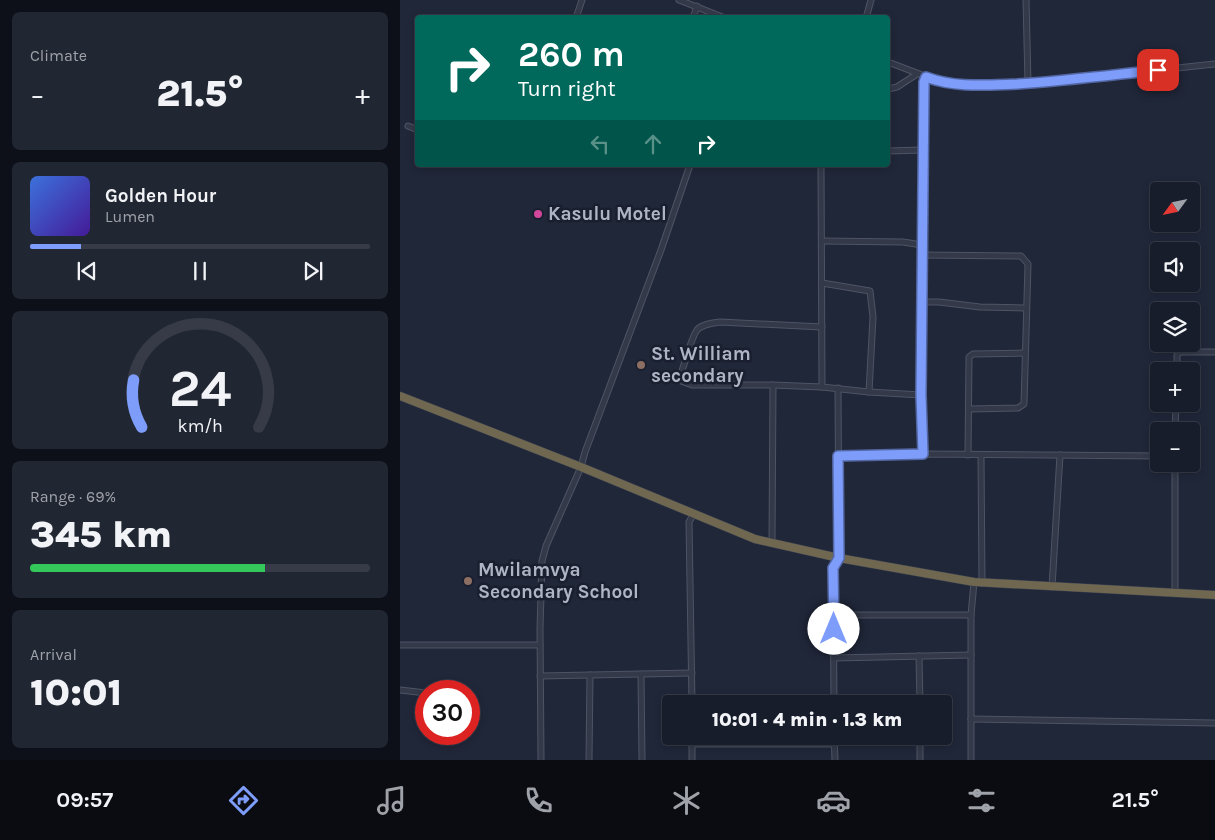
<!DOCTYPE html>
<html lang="en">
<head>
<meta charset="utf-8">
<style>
	body { margin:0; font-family:Karla,sans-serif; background:#212633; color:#f1f3f6; height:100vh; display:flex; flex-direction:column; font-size:19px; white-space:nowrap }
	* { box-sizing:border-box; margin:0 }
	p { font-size:16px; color:#9fa2a9 }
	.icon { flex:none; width:28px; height:28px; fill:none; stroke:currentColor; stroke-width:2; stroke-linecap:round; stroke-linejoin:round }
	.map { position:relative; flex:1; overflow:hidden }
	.panel { display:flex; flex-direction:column; gap:12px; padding:12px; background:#0d1018; width:400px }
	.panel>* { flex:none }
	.guide { position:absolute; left:15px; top:15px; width:475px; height:152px; border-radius:5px; box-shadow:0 2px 8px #0003,0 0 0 1px #363b47; background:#00695c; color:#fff; overflow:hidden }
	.needle { width:32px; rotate:237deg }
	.tools { position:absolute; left:750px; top:182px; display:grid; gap:10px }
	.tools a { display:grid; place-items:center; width:50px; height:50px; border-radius:5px; background:#181d2b; box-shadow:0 2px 8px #0003,0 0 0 1px #363b47; font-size:25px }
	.speed { position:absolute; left:15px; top:680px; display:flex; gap:10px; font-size:25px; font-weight:700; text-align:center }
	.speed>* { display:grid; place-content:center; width:65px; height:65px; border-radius:50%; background:#181d2b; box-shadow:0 2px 8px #0003,0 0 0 1px #363b47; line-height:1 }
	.speed .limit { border:8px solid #d22; background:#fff; color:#111 }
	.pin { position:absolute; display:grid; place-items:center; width:42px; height:42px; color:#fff; margin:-21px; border-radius:10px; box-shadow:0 2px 8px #0006 }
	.me { position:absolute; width:55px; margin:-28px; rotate:0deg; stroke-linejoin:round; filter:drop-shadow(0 0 4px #0008) }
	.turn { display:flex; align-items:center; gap:18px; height:105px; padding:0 20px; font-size:22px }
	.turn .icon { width:65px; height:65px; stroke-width:2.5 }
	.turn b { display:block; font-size:35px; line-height:42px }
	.lanes { display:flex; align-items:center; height:48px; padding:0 20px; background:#0003; justify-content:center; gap:25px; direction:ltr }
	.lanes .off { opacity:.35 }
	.big { font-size:38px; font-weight:800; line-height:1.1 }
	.panel .widget { flex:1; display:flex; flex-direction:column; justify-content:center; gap:8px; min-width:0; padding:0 18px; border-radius:8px; background:#212633 }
	.panel .dial { align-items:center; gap:0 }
	.dial svg { height:130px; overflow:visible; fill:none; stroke:#363b47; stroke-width:7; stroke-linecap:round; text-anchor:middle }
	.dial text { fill:#f1f3f6; stroke:none }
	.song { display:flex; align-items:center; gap:15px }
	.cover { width:60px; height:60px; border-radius:8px; background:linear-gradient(135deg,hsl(220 70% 55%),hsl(260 70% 35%)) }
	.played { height:5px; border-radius:2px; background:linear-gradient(90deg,#7e9dfb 15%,#363b47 15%) }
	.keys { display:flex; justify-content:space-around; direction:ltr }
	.heat { display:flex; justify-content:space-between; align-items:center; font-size:28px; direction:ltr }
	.charge { height:8px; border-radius:4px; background:linear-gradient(90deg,#34c759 69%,#363b47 0) }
	.trip { position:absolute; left:262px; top:695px; width:290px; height:50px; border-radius:5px; background:#181d2b; box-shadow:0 2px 8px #0003,0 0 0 1px #363b47; font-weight:800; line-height:50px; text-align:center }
	.tabs { display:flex; height:80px; justify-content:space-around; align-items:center; background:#0a0c11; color:#9fa2a9 }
	.tabs .icon { width:35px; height:35px }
	.tabs .active { color:#7e9dfb }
	.tabs b { font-size:22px; color:#f1f3f6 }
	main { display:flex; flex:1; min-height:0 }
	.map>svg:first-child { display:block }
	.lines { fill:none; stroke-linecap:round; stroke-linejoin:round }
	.minor-casing { stroke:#4e5464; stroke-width:7 }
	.highway-casing { stroke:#3b4151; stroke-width:9 }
	.minor { stroke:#333949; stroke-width:5 }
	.highway { stroke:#6f6750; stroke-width:8 }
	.route-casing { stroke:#5266a3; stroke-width:12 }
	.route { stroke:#7e9dfb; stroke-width:9 }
	.hotel-dot { fill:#d1479c; stroke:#191f2e; stroke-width:2 }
	.education-dot { fill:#8d6e63; stroke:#191f2e; stroke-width:2 }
	.labels { text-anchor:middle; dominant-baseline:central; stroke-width:5; stroke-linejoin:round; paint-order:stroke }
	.poi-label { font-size:19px; font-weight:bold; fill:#aeb4c6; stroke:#191f2e; text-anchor:start }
</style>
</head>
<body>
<main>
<section class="panel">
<div class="widget"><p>Climate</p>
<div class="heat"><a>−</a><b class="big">21.5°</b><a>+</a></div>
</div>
<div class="widget">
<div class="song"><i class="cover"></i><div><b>Golden Hour</b><p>Lumen</p></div></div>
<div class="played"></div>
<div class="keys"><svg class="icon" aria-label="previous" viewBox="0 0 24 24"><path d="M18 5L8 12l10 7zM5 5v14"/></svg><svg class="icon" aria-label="pause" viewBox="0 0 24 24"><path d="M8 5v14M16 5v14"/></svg><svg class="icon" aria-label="next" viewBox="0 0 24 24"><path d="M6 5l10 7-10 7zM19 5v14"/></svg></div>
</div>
<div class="widget dial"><svg viewBox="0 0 100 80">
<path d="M14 69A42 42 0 1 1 86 69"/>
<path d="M14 69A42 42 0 0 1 9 40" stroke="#7e9dfb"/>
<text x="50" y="56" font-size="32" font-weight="700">24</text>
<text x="50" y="72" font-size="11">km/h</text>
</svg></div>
<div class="widget"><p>Range · 69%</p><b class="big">345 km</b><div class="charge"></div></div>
<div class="widget"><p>Arrival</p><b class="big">10:01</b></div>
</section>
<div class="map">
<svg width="815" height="760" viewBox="0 0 815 760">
	<rect width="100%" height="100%" fill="#202739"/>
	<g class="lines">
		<g class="minor-casing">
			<g id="minor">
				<polyline points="279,0 325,18"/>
				<polyline points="626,0 628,83"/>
				<polyline points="176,18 182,0"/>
				<polyline points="293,18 297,6"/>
				<polyline points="466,18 471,0"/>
				<polyline points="488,62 543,83 586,86 645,82 815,64"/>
				<polyline points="488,89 497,87 517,74"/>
				<polyline points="8,126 18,130"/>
				<polyline points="488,151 523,150"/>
				<polyline points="421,165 422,387"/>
				<polyline points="422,241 503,242 522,245"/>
				<polyline points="522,255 621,256 628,264 624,404 618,408 569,409"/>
				<polyline points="422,283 470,291 473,317 469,392"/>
				<polyline points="521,302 539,302 580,307 626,308"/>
				<path d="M422,327L320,322C313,323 302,324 297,330C291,338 284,366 280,377L281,381L292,385H373L422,387L469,392L521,395"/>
				<polyline points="777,371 777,355 780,352 815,352"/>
				<polyline points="775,431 776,404"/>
				<polyline points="523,454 521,395 524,82 526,77"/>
				<polyline points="568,455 569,357 573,354 625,353"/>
				<polyline points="581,455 582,583"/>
				<polyline points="438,456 523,454 759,456"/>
				<polyline points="372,543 373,385"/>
				<polyline points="652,587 660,455"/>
				<polyline points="775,593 775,464"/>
				<polyline points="433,615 571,615"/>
				<polyline points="0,645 140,645"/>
				<polyline points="519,656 520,704"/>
				<polyline points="434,658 571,655"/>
				<polyline points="241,674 242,760"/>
				<polyline points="140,676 292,673"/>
				<polyline points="0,690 26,693"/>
				<polyline points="292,704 289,522 293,515"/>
				<polyline points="434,704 433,568 439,558 438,388"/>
				<polyline points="571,719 815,723"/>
				<polyline points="292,736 292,760"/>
				<polyline points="434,736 435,760"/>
				<polyline points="520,736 520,760"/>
				<polyline points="292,744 434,744"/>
				<polyline points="141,760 140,629 142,561 146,546 181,467 185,452 261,250 290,165"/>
				<polyline points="189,760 190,675"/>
				<polyline points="571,760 571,615 574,582"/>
			</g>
		</g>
		<g class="highway-casing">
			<polyline id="highway" points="0,396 181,467 355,539 439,558 574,582 815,595"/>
		</g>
		<use href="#minor" class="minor"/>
		<use href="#highway" class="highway"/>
	</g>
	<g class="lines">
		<g class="route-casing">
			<path id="route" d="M434,629L433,568L439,558L438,456L523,454L521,395L524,82L526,77C555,88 586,85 617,84C664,81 711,75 758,70"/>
		</g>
		<use href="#route" class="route"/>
	</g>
	<circle class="hotel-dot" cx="138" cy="214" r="5"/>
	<g class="education-dot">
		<circle cx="241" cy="365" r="5"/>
		<circle cx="68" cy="581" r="5"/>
	</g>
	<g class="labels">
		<g class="poi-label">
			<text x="148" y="214">Kasulu Motel</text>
			<text x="251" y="354">St. William<tspan x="251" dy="22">secondary</tspan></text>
			<text x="78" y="570">Mwilamvya<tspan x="78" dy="22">Secondary School</tspan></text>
		</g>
	</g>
</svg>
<div class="tools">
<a><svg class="needle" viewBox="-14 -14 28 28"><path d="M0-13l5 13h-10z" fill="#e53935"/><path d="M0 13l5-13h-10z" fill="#9fa2a9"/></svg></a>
<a><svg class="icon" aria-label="sound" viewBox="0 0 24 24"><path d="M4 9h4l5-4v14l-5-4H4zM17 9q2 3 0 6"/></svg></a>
<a><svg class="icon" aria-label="layers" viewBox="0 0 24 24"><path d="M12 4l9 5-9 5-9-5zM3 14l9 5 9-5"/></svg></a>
<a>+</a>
<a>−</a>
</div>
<div class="speed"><div class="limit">30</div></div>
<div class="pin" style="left:758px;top:70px;background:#d93025"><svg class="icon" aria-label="arrive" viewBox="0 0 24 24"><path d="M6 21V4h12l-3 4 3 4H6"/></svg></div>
<svg class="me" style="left:434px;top:629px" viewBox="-20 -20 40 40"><circle r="19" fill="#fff"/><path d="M0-13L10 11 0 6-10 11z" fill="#7e9dfb"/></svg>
<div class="trip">10:01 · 4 min · 1.3 km</div>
<div class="guide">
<div class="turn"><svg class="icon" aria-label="right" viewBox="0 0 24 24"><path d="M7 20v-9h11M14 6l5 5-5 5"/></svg><div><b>260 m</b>Turn right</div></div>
<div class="lanes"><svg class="icon off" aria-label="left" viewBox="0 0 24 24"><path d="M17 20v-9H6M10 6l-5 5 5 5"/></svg><svg class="icon off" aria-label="ahead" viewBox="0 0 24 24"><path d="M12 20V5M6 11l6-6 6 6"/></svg><svg class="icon" aria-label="right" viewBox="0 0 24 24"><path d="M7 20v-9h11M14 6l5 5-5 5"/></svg></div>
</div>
</div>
</main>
<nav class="tabs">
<b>09:57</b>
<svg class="icon active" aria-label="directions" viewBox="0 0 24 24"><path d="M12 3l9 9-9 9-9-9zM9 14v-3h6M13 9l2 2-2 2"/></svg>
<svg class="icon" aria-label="music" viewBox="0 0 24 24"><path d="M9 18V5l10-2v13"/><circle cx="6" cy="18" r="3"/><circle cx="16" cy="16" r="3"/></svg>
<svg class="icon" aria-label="phone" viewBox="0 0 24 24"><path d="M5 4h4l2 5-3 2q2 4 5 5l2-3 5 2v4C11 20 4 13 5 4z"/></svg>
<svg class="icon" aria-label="climate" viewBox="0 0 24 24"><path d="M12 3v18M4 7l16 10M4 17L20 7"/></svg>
<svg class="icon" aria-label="car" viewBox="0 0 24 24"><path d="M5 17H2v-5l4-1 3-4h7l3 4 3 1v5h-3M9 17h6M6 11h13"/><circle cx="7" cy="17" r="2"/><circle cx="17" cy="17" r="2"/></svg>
<svg class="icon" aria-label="filters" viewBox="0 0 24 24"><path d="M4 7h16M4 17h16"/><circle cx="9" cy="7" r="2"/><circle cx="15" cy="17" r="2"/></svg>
<b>21.5°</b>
</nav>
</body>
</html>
